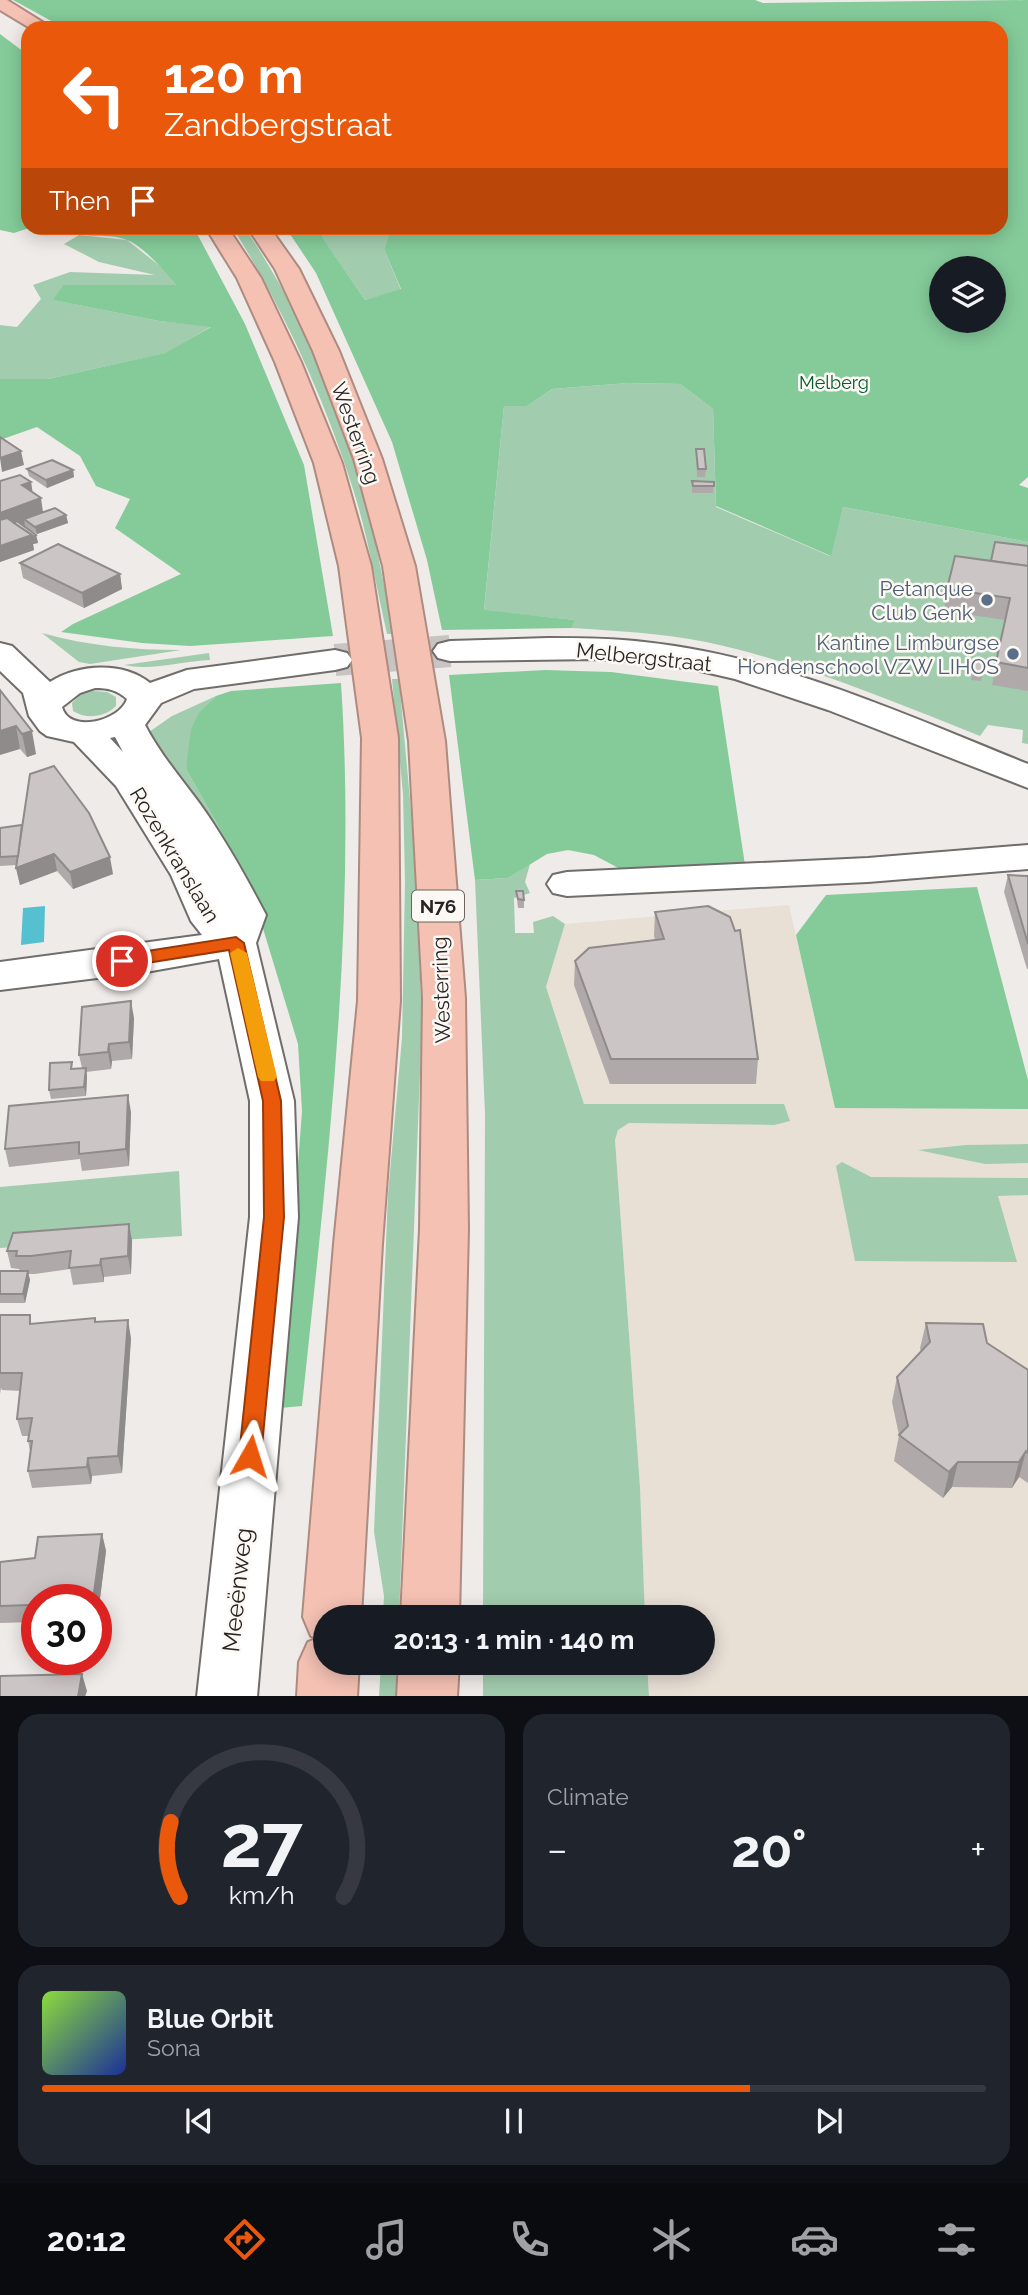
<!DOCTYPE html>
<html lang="en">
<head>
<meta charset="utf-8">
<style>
	body { margin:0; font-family:Raleway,sans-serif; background:#20242c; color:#f1f3f6; height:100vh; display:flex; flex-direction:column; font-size:26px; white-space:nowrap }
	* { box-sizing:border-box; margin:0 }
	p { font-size:23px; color:#9ea1a6 }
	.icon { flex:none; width:38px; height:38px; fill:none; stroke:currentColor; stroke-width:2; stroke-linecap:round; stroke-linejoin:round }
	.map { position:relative; height:1696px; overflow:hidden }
	.drawer { display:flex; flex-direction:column; gap:18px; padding:18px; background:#0d0f14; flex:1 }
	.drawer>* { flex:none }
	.hud { position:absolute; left:21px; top:21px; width:987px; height:214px; border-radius:21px; box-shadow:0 4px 18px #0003; background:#ea580c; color:#fff; overflow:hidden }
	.buttons { position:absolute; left:929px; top:256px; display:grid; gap:14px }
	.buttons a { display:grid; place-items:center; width:77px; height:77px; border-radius:50%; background:#171b24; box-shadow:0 4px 18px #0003; font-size:35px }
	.speed { position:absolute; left:21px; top:1584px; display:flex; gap:14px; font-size:35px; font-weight:700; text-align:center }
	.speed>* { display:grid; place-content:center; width:91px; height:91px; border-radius:50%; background:#171b24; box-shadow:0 4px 18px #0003; line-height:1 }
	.speed .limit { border:10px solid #d22; background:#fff; color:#111 }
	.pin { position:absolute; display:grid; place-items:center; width:60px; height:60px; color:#fff; margin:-30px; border:4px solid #fff; border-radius:50%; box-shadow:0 2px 7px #0007 }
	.me { position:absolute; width:77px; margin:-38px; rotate:6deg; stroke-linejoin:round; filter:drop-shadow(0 0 5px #0008) }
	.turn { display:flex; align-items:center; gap:24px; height:147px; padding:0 28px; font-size:32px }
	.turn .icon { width:91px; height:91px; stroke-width:2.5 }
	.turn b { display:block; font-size:49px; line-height:60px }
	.then { display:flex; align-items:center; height:66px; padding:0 28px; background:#0003; gap:14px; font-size:26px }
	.big { font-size:52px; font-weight:700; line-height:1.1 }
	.drawer .tile { flex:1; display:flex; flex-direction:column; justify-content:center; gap:10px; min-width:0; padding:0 24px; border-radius:21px; background:#20242c }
	.drawer .dial { align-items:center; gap:0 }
	.dial svg { height:182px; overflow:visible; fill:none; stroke:#363941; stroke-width:7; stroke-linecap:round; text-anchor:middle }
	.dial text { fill:#f1f3f6; stroke:none }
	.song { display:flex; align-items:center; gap:21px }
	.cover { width:84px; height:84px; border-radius:10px; background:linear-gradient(135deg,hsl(90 70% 55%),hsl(230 70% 35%)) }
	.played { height:7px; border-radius:4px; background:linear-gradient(90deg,#ea580c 75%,#363941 75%) }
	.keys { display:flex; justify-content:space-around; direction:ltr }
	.heat { display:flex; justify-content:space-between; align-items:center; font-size:38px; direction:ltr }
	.drawer .tiles { flex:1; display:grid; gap:18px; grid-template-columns:1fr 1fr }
	.tile:last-child { grid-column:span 2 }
	.trip { position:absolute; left:313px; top:1605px; width:402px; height:70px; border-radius:35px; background:#171b24; box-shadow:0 4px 18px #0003; font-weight:700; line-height:70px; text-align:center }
	.dock { display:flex; height:112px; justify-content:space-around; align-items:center; background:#090b0e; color:#9ea1a6 }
	.dock .icon { width:49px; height:49px }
	.dock .selected { color:#ea580c }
	.dock b { font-size:32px; color:#f1f3f6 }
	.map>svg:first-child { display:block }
	.built { fill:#e8dfd5 }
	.green { fill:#a2ccae }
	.forest { fill:#85cb9a; fill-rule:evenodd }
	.water { fill:#55c0cf }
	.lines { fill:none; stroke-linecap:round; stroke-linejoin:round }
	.minor-tunnel { stroke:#c7c4c1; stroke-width:32; stroke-dasharray:32 16; stroke-linecap:butt }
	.minor-casing { stroke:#706d6a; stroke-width:4 }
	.highway-casing { stroke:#ad8b81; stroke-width:4 }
	.minor { fill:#fff; fill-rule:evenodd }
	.highway { fill:#f4c1b3; fill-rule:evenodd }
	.wall { fill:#afaaa9 }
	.shaded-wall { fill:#8e8b8a }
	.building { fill:#cbc6c5; stroke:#8e8b8a; stroke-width:2 }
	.route { fill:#ea580c; stroke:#983908; stroke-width:2 }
	.slow { fill:#f59e0b }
	.service-dot { fill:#5c6f8a; stroke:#fcf9f5; stroke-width:2.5 }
	.labels { text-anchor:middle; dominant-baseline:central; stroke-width:5; stroke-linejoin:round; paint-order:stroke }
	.far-park-label { font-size:18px; fill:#065b2f; stroke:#fcf9f5 }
	.shield { fill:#fcf9f5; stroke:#686563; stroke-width:2 }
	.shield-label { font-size:19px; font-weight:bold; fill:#282625 }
	.street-label { font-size:21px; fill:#282625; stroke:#fcf9f5 }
	.service-label { font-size:21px; fill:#4e5e75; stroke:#fcf9f5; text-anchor:end }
	.near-street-label { font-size:24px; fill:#282625; stroke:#fcf9f5 }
</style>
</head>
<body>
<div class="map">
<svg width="1028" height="1697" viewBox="0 0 1028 1697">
	<rect width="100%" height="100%" fill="#efebe8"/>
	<polygon class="built" points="789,905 835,1108 1028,1109 1028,1696 649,1696 647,1663 704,1662 704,1617 645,1617 640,1487 615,1140 618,1130 629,1123 774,1125 784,1104 584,1104 546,987 565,924"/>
	<g class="green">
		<path d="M233,228H245C299,309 339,398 364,493C376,540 384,587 394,634H387C376,586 368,536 353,489C324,397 283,309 233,228Z"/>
		<polygon points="321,228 391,228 384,249 401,290 365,300 323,238"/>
		<polygon points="79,235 127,240 165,270 176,285 63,285 54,300 159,321 212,326 166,353 48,379 0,379 0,325 17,327 41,299 33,285 70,272 155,275 99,262 64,244"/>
		<path d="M628,383L680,384L713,409L716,507L830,556L843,507L1028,542V744L1022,743L1023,730L988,725L980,736C891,701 800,662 706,642C662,633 617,631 572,628L575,620L484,611L504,406H527L552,389Z"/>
		<path d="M42,633C88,646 134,650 181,650L90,664L79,662Z"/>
		<path d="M209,653L210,660C183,661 150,671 124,665Z"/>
		<polygon points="392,679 399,679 415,855 422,1021 399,1617 383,1617 384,1596 374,1532 388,1194 402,1038 405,882 403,794"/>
		<path d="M93,691L107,692L116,697V706C105,717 87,720 73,711L72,703L80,695Z"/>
		<polygon points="216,696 200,711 186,769 248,879 257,911 149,732 172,716"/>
		<polygon points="530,864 525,882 530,893 514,898 515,933 534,933 533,922 553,916 565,924 546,987 584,1104 784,1104 790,1121 774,1125 629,1123 618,1130 615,1140 640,1487 645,1617 483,1617 485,1114 475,880 508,878"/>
		<polygon points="1028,1144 1028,1163 985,1164 918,1150 966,1145"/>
		<polygon points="842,1162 871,1177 1028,1178 1028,1195 998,1196 1017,1262 855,1261 836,1166"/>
		<polygon points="179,1171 182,1236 0,1248 0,1187"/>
		<polygon points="381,1663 397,1663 396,1696 379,1696"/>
		<polygon points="483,1663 647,1663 649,1696 483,1696"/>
	</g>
	<g class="forest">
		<path d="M13,0H755L763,3L1028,0V477L1019,485L1028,488V542L843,507L831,556L716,506L713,409L680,384L628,383L552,389L527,406H504L484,610L575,620L572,628L442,630L427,560L392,442L316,273L286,228H321L323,238L365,300L401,289L384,249L391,228H1001V28H64ZM942,268H994V320H942Z"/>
		<polygon points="0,34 28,55 29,228 14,233 0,230"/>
		<path d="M69,228H194L245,324L304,465L333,636L190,646L142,643L61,632L73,624L181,574L115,528L130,499L96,486L80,456L37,427L0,440V379H48L165,353L211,327L159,321L53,300L63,285H176C166,272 143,246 127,240C108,232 87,241 69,228Z"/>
		<polygon points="545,670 611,672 718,686 745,865 622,870 594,855 568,850 547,854 508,878 475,880 449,675"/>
		<path d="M341,683C357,924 327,1167 302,1406L280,1408L302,1111L298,1044L248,879L186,769L191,729L200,711L216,696L231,691Z"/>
		<polygon points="977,887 1028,1080 1028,1109 835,1108 796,935 826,895"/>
	</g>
	<polygon class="water" points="45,906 44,942 21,945 23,908"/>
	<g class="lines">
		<polyline class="minor-tunnel" points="335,660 450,651"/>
		<g class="minor-casing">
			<g id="minor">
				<path d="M548,638C580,638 612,638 644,642C778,656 904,714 1028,764V788L828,710L735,679L696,670L646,662L597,659L450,661L438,658L433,651L438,644L450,641Z"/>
				<path d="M0,643L12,646L50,682C78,664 123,661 150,683L187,670L335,650L347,653L352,660L347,667L335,670L194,689L161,703L145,725C160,754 181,778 200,804C225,839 246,877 266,915L256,943L294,1101L298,1217L257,1697H197L250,1217V1101L219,959L146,972L0,990V962L202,935L191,921L171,875L116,786L74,742L47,736L40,731L29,716L23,693L0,671ZM95,688C108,688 117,690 127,699C120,721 69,734 62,707L80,693ZM115,737L123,752L110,738Z"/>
				<polygon points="1028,845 1028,869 868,882 567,896 553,893 547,884 553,875 567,872 868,858"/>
			</g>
		</g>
		<g class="highway-casing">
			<g id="highway">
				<polygon points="0,0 7,0 52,28 30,28 0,10"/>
				<polygon points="206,228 228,228 261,278 301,362 342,463 371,566 398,738 400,1001 382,1244 361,1617 326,1617 326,1662 359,1662 357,1697 297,1697 299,1662 308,1642 318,1638 311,1636 303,1617 334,1244 358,1001 362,738 339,566 314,463 275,362 237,278"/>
				<polygon points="248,228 270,228 299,269 339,351 382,459 415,566 445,741 465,998 468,1229 459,1617 401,1617 420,1229 423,998 409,741 383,566 354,459 313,351 275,269"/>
				<polygon points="399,1662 459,1662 457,1697 397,1697"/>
			</g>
		</g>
		<use href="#minor" class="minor"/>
		<use href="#highway" class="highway"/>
	</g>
	<g class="wall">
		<polygon points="696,449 706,469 705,477 697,477"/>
		<polygon points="27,469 73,470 74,477 47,488 29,476"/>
		<polygon points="0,481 31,482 32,493 43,512 66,515 68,523 37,534 24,527 36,535 38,543 33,544 34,550 0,562"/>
		<polygon points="692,481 714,482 713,493 692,493"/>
		<polygon points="1028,546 1028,691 992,685 1005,620 944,611 947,589 991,561"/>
		<polygon points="20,563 120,574 122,589 84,608 23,578"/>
		<polygon points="974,661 985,662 981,681 971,680"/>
		<polygon points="0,690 36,754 27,757 20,749"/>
		<polygon points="0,828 113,874 73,889 57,871 20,885 16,868 17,865 0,866"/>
		<polygon points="1008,875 1028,876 1028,969 1027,969 1004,892"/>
		<polygon points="516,891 524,900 524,908 518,908"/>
		<polygon points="655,912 735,931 758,1059 756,1084 610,1084 574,985 575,961 655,940 654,936"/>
		<polygon points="134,1018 132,1059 112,1061 111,1069 86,1072 87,1076 86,1096 51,1099 49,1090 74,1069 82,1068 79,1055"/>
		<polygon points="131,1112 129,1166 82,1171 80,1159 9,1167 5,1149"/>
		<polygon points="129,1224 132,1241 131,1274 104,1277 104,1282 73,1285 70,1269 35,1274 28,1274 30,1280 25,1303 0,1303 0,1271 20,1271 19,1269 11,1268 7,1251"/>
		<polygon points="0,1315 32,1324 95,1318 96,1322 131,1338 122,1473 92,1476 91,1484 32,1488 28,1471 30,1451 28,1441 29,1436 22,1436 17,1419 21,1391 2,1390 1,1388 0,1394"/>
		<polygon points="926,1323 987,1343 1028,1370 1028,1483 1019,1477 1012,1488 952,1487 943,1498 894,1461 899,1435 892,1402 897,1377 921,1352 920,1348"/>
		<polygon points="102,1534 106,1551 97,1622 96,1600 37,1600 37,1625 33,1625 32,1622 0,1623 0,1562 35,1558"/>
	</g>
	<g class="shaded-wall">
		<polygon points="21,451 24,465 2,472 0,458"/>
		<polygon points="73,470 74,477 47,488 46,480"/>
		<polygon points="31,482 34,501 41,498 44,519 24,519 25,526 0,536 0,513 22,485"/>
		<polygon points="66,515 68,523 37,534 35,527"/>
		<polygon points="32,535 36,535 38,543 33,544 34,550 0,562 0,546"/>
		<polygon points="120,574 122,589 84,608 82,593"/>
		<polygon points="16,726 20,749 0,755 0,731"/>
		<polygon points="32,731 36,754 27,757 22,734"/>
		<polygon points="54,854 57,871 20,885 16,868"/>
		<polygon points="110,857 113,874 73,889 70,872"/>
		<polygon points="131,1001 134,1018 132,1059 129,1042"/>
		<polygon points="109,1044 112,1061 111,1069 108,1052"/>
		<polygon points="86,1068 87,1076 86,1096 84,1087"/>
		<polygon points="128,1095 131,1112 129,1166 126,1149"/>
		<polygon points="129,1224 132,1241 131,1274 128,1256"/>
		<polygon points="101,1259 104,1277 104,1282 100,1265"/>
		<polygon points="28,1271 30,1280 25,1303 23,1294"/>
		<polygon points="128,1320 131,1338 122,1473 118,1456"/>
		<polygon points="1026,1451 1019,1477 1012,1488 1019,1462"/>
		<polygon points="88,1458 92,1476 91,1484 87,1467"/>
		<polygon points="958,1462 952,1487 943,1498 949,1472"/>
		<polygon points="102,1534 106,1551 97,1622 96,1600 93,1600"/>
		<polygon points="82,1674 87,1691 85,1697 78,1697"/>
	</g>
	<g class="building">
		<polygon points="0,437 21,451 0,458"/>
		<polygon points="696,449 704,449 706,469 698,469"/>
		<polygon points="52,460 73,470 46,480 27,469"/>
		<polygon points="20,475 31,482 22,485 41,498 0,513 0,481"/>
		<polygon points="692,481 714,482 714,486 693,486"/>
		<polygon points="55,508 66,515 35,527 24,519"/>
		<polygon points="7,518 32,535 0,546 0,520"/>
		<polygon points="17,521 36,535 32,537 32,535 14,523"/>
		<polygon points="995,542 1028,546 1028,566 991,561"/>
		<polygon points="58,544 120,574 82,593 20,563"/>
		<polygon points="955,556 1028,566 1028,668 996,662 1010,598 947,589"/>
		<polygon points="974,661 985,662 982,673 972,672"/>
		<polygon points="0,690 32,731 22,734 16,726 0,731"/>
		<polygon points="54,766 89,813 110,857 70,872 54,854 16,868 30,774"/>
		<polygon points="22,825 18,856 0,857 0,828"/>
		<polygon points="1008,875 1028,876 1028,944"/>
		<polygon points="516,891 523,891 524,900 518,899"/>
		<polygon points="708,906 730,917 735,931 740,930 758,1059 611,1059 575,961 589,948 664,939 655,912"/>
		<polygon points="131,1001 129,1042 109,1044 108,1052 79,1055 82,1007"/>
		<polygon points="72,1062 71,1069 86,1068 84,1087 49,1090 50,1063"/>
		<polygon points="128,1095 126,1149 79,1154 79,1142 5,1149 9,1106"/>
		<polygon points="129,1224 128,1256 101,1259 100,1265 69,1268 71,1251 31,1256 16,1256 17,1251 7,1251 13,1233"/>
		<polygon points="0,1271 28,1271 23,1294 0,1294"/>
		<polygon points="0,1315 30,1315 30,1324 95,1318 95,1322 128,1320 118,1456 88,1458 87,1467 28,1471 32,1441 28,1441 32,1418 17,1419 22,1373 0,1373"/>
		<polygon points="926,1323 983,1324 987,1343 1028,1370 1028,1453 1026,1451 1019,1462 958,1462 949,1472 899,1435 908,1426 897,1377 930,1342"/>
		<polygon points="102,1534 93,1600 37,1600 37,1608 28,1608 29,1605 0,1606 0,1562 35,1558 38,1537"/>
		<polygon points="82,1674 78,1697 0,1697 0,1676"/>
	</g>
	<polygon class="route" points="236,937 244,943 281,1101 284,1217 261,1456 258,1463 250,1466 242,1463 239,1456 264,1217 263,1101 229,950 122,967 113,961 122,955"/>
	<polygon class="slow" points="238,948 247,953 277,1077 274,1081 261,1081 258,1077 230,953"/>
	<g class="service-dot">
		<circle cx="987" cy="600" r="7"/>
		<circle cx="1013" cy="654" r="7"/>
	</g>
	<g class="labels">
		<g class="far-park-label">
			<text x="834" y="382">Melberg</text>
		</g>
		<rect class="shield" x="412" y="890.5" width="52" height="31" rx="5"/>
		<g class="shield-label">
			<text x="438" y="906">N76</text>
		</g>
		<g class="street-label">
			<text transform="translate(356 433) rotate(70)">Westerring</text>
			<text transform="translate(644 657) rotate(6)">Melbergstraat</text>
			<text transform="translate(175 855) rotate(59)">Rozenkranslaan</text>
			<text transform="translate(441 990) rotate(-92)">Westerring</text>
		</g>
		<g class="service-label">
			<text x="973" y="588">Petanque<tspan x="973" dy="24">Club Genk</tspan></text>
			<text x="999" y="642">Kantine Limburgse<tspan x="999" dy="24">Hondenschool VZW LIHOS</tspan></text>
		</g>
		<g class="near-street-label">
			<text transform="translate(237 1590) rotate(-84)">Meeënweg</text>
		</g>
	</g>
</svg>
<div class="buttons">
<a><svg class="icon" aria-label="layers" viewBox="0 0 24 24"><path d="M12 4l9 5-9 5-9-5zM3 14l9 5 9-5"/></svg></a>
</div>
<div class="speed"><div class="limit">30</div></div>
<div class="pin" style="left:122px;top:961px;background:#d93025"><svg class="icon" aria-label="arrive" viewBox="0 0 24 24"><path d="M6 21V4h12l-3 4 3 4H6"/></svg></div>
<svg class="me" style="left:250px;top:1456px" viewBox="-20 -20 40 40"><path d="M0-17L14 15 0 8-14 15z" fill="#ea580c" stroke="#fff" stroke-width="4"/></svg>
<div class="trip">20:13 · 1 min · 140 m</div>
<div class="hud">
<div class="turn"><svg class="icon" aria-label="left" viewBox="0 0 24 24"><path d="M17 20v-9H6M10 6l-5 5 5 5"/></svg><div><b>120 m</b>Zandbergstraat</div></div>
<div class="then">Then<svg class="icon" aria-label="arrive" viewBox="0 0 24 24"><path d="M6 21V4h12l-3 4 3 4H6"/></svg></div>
</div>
</div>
<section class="drawer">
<div class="tiles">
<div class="tile dial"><svg viewBox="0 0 100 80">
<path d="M14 69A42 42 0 1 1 86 69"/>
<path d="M14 69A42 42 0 0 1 10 36" stroke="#ea580c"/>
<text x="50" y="56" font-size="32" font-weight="700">27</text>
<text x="50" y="72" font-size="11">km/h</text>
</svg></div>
<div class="tile"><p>Climate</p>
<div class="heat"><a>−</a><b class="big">20°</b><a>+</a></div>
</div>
<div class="tile">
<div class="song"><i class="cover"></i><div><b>Blue Orbit</b><p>Sona</p></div></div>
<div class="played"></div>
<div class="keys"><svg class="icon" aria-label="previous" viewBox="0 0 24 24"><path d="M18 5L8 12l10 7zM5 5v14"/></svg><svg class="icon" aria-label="pause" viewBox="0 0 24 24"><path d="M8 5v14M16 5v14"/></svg><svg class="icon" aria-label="next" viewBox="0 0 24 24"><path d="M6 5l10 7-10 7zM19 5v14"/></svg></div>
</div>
</div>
</section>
<nav class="dock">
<b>20:12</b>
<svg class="icon selected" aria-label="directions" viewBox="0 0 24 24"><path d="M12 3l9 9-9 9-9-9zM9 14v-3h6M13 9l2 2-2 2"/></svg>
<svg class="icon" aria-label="music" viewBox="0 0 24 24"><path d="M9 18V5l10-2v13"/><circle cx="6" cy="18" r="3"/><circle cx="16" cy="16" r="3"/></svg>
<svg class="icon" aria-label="phone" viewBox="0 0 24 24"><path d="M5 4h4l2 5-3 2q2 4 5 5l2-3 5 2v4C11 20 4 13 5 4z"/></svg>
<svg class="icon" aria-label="climate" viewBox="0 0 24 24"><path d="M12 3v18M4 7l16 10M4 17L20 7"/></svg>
<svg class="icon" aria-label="car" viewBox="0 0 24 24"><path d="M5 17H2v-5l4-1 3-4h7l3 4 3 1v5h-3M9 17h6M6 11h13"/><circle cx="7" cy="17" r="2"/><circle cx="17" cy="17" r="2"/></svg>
<svg class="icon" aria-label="filters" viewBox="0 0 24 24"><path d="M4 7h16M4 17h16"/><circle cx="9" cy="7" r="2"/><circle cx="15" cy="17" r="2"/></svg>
</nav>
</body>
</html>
